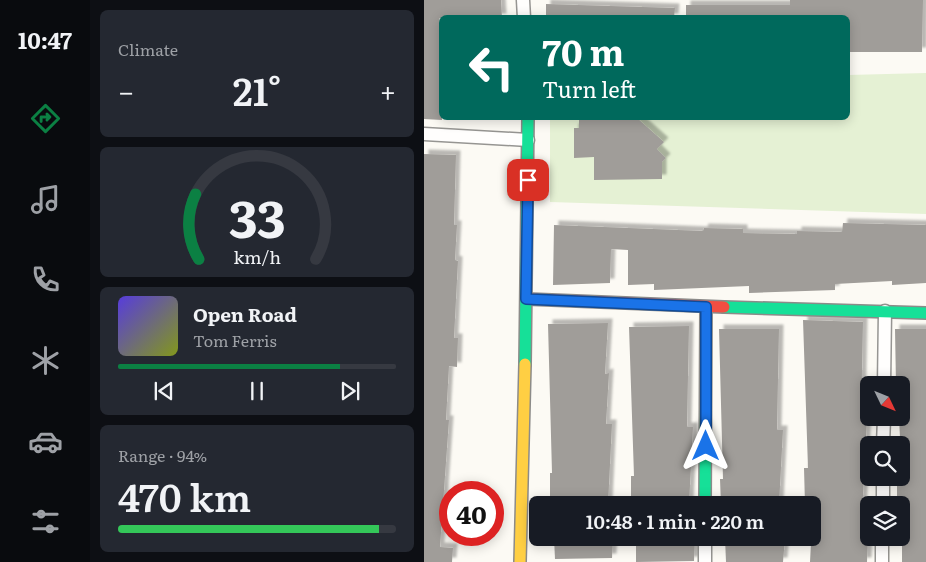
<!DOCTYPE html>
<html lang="en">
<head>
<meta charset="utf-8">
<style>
	body { margin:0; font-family:Literata,serif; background:#242831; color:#f1f3f6; height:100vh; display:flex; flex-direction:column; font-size:19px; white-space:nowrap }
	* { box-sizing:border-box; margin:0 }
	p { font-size:16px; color:#9ea1a6 }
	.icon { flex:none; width:28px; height:28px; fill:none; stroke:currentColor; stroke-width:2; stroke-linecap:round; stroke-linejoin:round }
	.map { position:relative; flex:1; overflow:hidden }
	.side { display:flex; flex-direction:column; gap:10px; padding:10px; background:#0d0f14; width:334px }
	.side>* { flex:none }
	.top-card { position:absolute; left:15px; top:15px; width:411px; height:105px; border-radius:8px; box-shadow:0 2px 12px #0003; background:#00695c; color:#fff; overflow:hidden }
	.needle { width:32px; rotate:133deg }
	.tools { position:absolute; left:436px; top:376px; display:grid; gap:10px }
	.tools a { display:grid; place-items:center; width:50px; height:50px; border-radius:8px; background:#171b24; box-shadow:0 2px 12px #0003; font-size:25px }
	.speed { position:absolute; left:15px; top:481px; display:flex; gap:10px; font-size:25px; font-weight:700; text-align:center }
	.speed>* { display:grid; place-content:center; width:65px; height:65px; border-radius:50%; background:#171b24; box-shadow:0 2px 12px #0003; line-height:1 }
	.speed .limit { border:8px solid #d22; background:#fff; color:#111 }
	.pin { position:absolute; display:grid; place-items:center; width:42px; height:42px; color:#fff; margin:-21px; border-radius:10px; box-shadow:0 2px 8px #0006 }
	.me { position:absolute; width:55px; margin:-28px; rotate:0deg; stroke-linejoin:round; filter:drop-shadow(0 0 4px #0008) }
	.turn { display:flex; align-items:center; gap:18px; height:105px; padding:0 20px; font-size:22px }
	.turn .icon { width:65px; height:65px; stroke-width:2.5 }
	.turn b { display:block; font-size:35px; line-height:42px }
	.big { font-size:38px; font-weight:600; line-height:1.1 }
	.side .widget { flex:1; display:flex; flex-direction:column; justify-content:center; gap:8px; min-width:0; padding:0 18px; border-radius:8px; background:#242831 }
	.side .dial { align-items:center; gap:0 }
	.dial svg { height:130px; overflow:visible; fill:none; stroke:#363941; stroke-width:7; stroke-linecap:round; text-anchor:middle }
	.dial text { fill:#f1f3f6; stroke:none }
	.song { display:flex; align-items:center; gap:15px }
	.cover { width:60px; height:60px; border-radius:8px; background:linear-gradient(135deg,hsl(250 70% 55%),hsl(70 70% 35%)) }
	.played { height:5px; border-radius:2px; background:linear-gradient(90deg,#0b8043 80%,#363941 80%) }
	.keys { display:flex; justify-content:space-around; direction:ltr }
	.heat { display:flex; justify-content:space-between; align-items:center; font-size:28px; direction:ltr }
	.charge { height:8px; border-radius:4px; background:linear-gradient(90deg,#34c759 94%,#363941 0) }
	.trip { position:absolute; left:105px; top:496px; width:292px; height:50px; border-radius:8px; background:#171b24; box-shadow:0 2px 12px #0003; font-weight:600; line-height:50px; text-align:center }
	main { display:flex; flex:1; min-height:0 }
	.menu { display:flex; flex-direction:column; width:90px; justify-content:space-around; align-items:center; background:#090b0e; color:#9ea1a6 }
	.menu .icon { width:35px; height:35px }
	.menu .current { color:#0b8043 }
	.menu b { font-size:22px; color:#f1f3f6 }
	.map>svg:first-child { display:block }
	.green { fill:#e5f1d4 }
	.building { fill:#a09d99; filter:url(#shadow) }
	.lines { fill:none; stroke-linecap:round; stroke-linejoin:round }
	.street-casing { stroke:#969592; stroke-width:15 }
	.fast-casing { stroke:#8c8b89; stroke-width:14 }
	.slow-casing { stroke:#8c8b89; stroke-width:14 }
	.jam-casing { stroke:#8c8b89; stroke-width:14 }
	.street { stroke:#fffefd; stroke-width:12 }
	.fast { stroke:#16e098; stroke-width:11 }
	.slow { stroke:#ffcf43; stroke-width:11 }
	.jam { stroke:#f24e42; stroke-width:11 }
	.route-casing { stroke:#114b97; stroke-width:12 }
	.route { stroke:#1a73e8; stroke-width:9 }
</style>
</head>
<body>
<main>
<nav class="menu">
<b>10:47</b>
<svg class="icon current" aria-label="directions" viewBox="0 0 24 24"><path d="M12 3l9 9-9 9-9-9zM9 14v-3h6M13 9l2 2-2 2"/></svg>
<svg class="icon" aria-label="music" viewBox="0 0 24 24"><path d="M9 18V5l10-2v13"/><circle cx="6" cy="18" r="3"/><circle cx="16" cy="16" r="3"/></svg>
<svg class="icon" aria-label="phone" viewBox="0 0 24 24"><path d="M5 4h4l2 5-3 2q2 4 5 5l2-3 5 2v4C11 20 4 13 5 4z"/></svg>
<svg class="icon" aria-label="climate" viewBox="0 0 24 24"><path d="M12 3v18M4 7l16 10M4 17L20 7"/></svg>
<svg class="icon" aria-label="car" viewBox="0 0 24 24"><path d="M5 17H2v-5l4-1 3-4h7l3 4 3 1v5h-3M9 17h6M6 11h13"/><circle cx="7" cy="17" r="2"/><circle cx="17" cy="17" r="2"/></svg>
<svg class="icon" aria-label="filters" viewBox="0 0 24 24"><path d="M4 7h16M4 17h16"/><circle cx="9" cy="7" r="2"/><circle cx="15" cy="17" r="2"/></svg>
</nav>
<section class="side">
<div class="widget"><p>Climate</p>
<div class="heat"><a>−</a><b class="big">21°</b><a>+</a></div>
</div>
<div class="widget dial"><svg viewBox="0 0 100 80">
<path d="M14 69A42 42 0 1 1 86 69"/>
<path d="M14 69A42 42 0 0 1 12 29" stroke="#0b8043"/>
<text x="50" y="56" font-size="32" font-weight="700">33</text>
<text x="50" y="72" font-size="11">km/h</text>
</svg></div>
<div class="widget">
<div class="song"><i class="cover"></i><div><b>Open Road</b><p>Tom Ferris</p></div></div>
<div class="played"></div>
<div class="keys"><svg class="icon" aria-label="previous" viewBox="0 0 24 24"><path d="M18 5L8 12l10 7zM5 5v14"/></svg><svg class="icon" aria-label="pause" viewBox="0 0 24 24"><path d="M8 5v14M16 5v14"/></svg><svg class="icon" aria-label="next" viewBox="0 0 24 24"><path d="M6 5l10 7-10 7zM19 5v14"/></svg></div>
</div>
<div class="widget"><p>Range · 94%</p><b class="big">470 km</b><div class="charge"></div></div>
</section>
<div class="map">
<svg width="503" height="562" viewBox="0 0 503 562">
	<defs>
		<filter id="shadow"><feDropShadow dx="4.5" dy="-4.5" stdDeviation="1" flood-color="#0004"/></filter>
	</defs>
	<rect width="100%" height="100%" fill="#fcfaf4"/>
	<polygon class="green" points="502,73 502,214 126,202 126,118 424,118 424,75"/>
	<g class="building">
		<polygon points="0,0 77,0 78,18 15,18 18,120 0,119"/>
		<polygon points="366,0 499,0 498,52 424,52 424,18 262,18 262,5 366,5"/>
		<polygon points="122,4 251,8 250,18 122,18"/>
		<polygon points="155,118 213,118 240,142 233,149 242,158 238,162 238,179 170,180 170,157 150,158 150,128 155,128"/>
		<polygon points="0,154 32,155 30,225 33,225 31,260 34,261 30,338 34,338 33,367 25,366 22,420 25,420 16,547 29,548 28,562 0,562"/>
		<polygon points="419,223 503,225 503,283 468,285 468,281 411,284 411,290 325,293 325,286 230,290 230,284 204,285 204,250 187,249 186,283 129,285 130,225 279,231 280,228 319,229 319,233 373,234 373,231 418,232"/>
		<polygon points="379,320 439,322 437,419 443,419 438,514 445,514 443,562 386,562 389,505 381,505 380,468 384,468"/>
		<polygon points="184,323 181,374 185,373 182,424 188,424 184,505 126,505 126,473 128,473 124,324"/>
		<polygon points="265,326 263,427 269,427 265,505 207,505 207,476 210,476 205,327"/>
		<polygon points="295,329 355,329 353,430 359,430 355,505 297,505 296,479 299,479"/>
		<polygon points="471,329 503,329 503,562 478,562 478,505 473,505 473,478 478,478 475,418 478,418 478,385 472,385"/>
		<polygon points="130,538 189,538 188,558 131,559"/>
		<polygon points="212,538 271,538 270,561 212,562"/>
		<polygon points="301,538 361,538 359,562 302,562"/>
	</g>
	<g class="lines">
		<g class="street-casing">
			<g id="street">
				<polyline points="99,0 100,18"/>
				<polyline points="0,134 104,140"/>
				<polyline points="460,385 461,311"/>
				<polyline points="459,445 460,418"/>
				<polyline points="459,505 459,478"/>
				<polyline points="281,562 281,538"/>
				<polyline points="458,562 458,538"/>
			</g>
		</g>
		<g class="fast-casing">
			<g id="fast">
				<polyline points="300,307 503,313"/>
				<polyline points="101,364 104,118"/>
				<polyline points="281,505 282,307"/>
			</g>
		</g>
		<g class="slow-casing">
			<polyline id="slow" points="96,562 101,364"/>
		</g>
		<g class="jam-casing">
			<polyline id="jam" points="103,299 300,307"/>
		</g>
		<use href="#street" class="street"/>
		<use href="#fast" class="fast"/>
		<use href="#slow" class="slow"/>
		<use href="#jam" class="jam"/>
	</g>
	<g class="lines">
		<g class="route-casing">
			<polyline id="route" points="104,180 102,299 282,307 282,446"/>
		</g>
		<use href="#route" class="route"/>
	</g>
</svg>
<div class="tools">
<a><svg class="needle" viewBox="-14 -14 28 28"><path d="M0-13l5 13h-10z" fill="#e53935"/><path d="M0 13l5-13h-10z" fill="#9ea1a6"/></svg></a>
<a><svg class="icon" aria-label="search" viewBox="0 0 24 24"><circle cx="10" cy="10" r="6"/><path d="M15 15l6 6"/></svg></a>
<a><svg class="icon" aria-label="layers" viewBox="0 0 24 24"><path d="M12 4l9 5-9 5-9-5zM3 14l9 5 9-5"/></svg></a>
</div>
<div class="speed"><div class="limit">40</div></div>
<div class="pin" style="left:104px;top:180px;background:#d93025"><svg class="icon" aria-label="arrive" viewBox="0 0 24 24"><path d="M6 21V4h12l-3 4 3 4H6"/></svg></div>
<svg class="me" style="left:282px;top:446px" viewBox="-20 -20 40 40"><path d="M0-17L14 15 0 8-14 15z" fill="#1a73e8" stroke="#fff" stroke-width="4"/></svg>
<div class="trip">10:48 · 1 min · 220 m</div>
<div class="top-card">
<div class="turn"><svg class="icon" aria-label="left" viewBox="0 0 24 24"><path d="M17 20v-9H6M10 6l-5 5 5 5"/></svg><div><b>70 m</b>Turn left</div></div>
</div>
</div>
</main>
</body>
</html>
